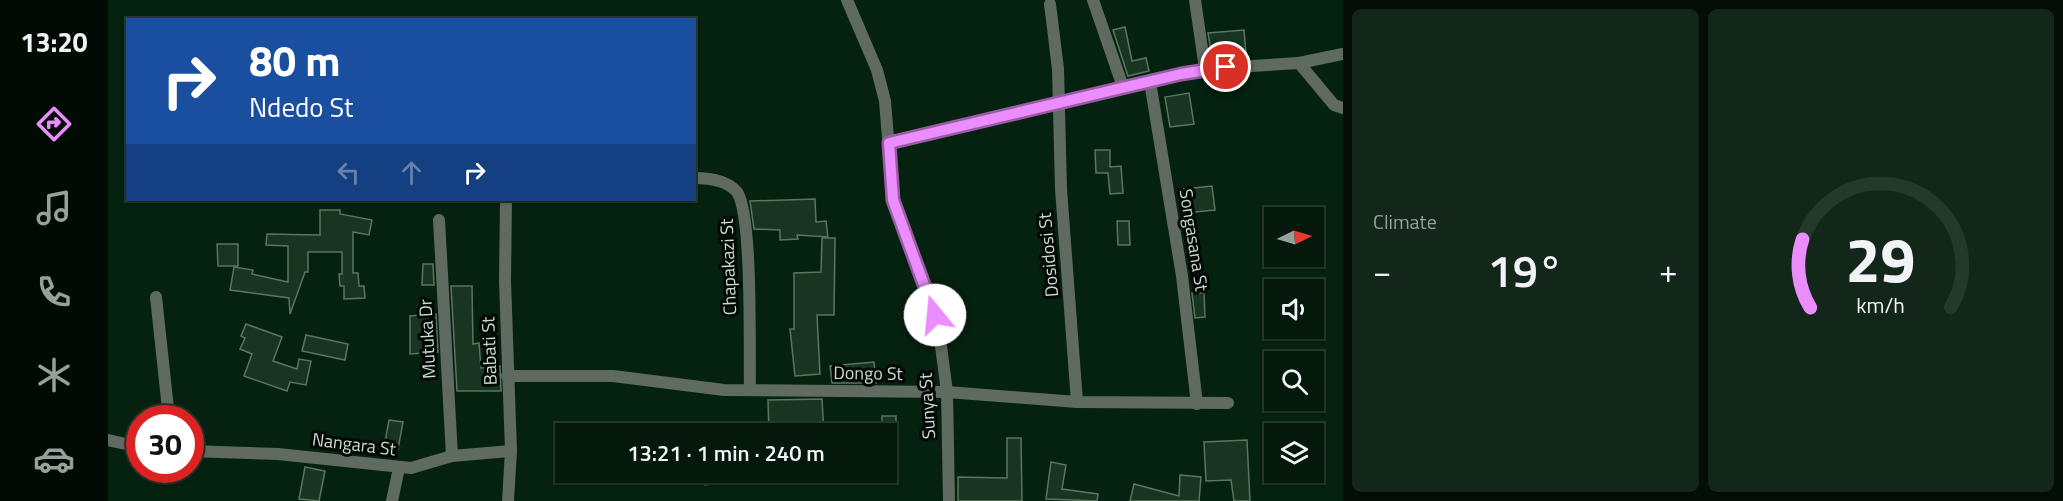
<!DOCTYPE html>
<html lang="en">
<head>
<meta charset="utf-8">
<style>
	body { margin:0; font-family:"Titillium Web",sans-serif; background:#122619; color:#f1f3f6; height:100vh; display:flex; flex-direction:column; font-size:22px; white-space:nowrap }
	* { box-sizing:border-box; margin:0 }
	p { font-size:20px; color:#97a09d }
	.icon { flex:none; width:33px; height:33px; fill:none; stroke:currentColor; stroke-width:2; stroke-linecap:round; stroke-linejoin:round }
	.map { position:relative; flex:1; overflow:hidden }
	.sheet { display:flex; flex-direction:column; gap:9px; padding:9px; background:#020e06; width:720px }
	.sheet>* { flex:none }
	.guide { position:absolute; left:18px; top:18px; width:570px; height:183px; border-radius:0px; box-shadow:0 2px 4px #0004,0 0 0 2px #25382c; background:#1a4fa0; color:#fff; overflow:hidden }
	.needle { width:39px; rotate:85deg }
	.controls { position:absolute; left:1156px; top:207px; display:grid; gap:12px }
	.controls a { display:grid; place-items:center; width:60px; height:60px; border-radius:0px; background:#04190b; box-shadow:0 2px 4px #0004,0 0 0 2px #25382c; font-size:30px }
	.speed { position:absolute; left:18px; top:405px; display:flex; gap:12px; font-size:30px; font-weight:700; text-align:center }
	.speed>* { display:grid; place-content:center; width:78px; height:78px; border-radius:50%; background:#04190b; box-shadow:0 2px 4px #0004,0 0 0 2px #25382c; line-height:1 }
	.speed .limit { border:9px solid #d22; background:#fff; color:#111 }
	.pin { position:absolute; display:grid; place-items:center; width:51px; height:51px; color:#fff; margin:-26px; border:3px solid #fff; border-radius:50%; box-shadow:0 2px 6px #0007 }
	.me { position:absolute; width:66px; margin:-33px; rotate:343deg; stroke-linejoin:round; filter:drop-shadow(0 0 4px #0008) }
	.turn { display:flex; align-items:center; gap:21px; height:126px; padding:0 24px; font-size:27px }
	.turn .icon { width:78px; height:78px; stroke-width:2.5 }
	.turn b { display:block; font-size:42px; line-height:51px }
	.lanes { display:flex; align-items:center; height:57px; padding:0 24px; background:#0003; justify-content:center; gap:30px; direction:ltr }
	.lanes .off { opacity:.35 }
	.big { font-size:45px; font-weight:600; line-height:1.1 }
	.sheet .tile { flex:1; display:flex; flex-direction:column; justify-content:center; gap:9px; min-width:0; padding:0 21px; border-radius:9px; background:#122619 }
	.sheet .dial { align-items:center; gap:0 }
	.dial svg { height:156px; overflow:visible; fill:none; stroke:#25382c; stroke-width:7; stroke-linecap:round; text-anchor:middle }
	.dial text { fill:#f1f3f6; stroke:none }
	.heat { display:flex; justify-content:space-between; align-items:center; font-size:33px; direction:ltr }
	.sheet .tiles { flex:1; display:grid; gap:9px; grid-template-columns:repeat(2,1fr) }
	.trip { position:absolute; left:447px; top:423px; width:342px; height:60px; border-radius:0px; background:#04190b; box-shadow:0 2px 4px #0004,0 0 0 2px #25382c; font-weight:600; line-height:60px; text-align:center }
	main { display:flex; flex:1; min-height:0 }
	.menu { display:flex; flex-direction:column; width:108px; justify-content:space-around; align-items:center; background:#020a04; color:#97a09d }
	.menu .icon { width:42px; height:42px }
	.menu .selected { color:#eb8dfc }
	.menu b { font-size:27px; color:#f1f3f6 }
	.map>svg:first-child { display:block }
	.building { fill:#193522; stroke:#587660; stroke-width:1.5 }
	.lines { fill:none; stroke-linecap:round; stroke-linejoin:round }
	.minor { stroke:#5f6a61; stroke-width:12 }
	.route-casing { stroke:#995ca4; stroke-width:15 }
	.route { stroke:#eb8dfc; stroke-width:10 }
	.labels { text-anchor:middle; dominant-baseline:central; stroke-width:6; stroke-linejoin:round; paint-order:stroke }
	.street-label { font-size:18px; fill:#cadace; stroke:#010803 }
</style>
</head>
<body>
<main>
<nav class="menu">
<b>13:20</b>
<svg class="icon selected" aria-label="directions" viewBox="0 0 24 24"><path d="M12 3l9 9-9 9-9-9zM9 14v-3h6M13 9l2 2-2 2"/></svg>
<svg class="icon" aria-label="music" viewBox="0 0 24 24"><path d="M9 18V5l10-2v13"/><circle cx="6" cy="18" r="3"/><circle cx="16" cy="16" r="3"/></svg>
<svg class="icon" aria-label="phone" viewBox="0 0 24 24"><path d="M5 4h4l2 5-3 2q2 4 5 5l2-3 5 2v4C11 20 4 13 5 4z"/></svg>
<svg class="icon" aria-label="climate" viewBox="0 0 24 24"><path d="M12 3v18M4 7l16 10M4 17L20 7"/></svg>
<svg class="icon" aria-label="car" viewBox="0 0 24 24"><path d="M5 17H2v-5l4-1 3-4h7l3 4 3 1v5h-3M9 17h6M6 11h13"/><circle cx="7" cy="17" r="2"/><circle cx="17" cy="17" r="2"/></svg>
</nav>
<div class="map">
<svg width="1235" height="501" viewBox="0 0 1235 501">
	<rect width="100%" height="100%" fill="#05210f"/>
	<g class="building">
		<polygon points="1017,27 1024,61 1038,58 1041,71 1020,76 1005,30"/>
		<polygon points="1136,30 1138,54 1104,58 1100,33"/>
		<polygon points="1081,93 1086,124 1062,127 1057,97"/>
		<polygon points="987,150 1002,150 1002,167 1013,166 1015,193 1002,194 1000,173 988,173"/>
		<polygon points="1104,186 1107,210 1077,213 1075,189"/>
		<polygon points="707,199 708,222 718,221 720,237 689,235 690,239 672,240 672,230 646,229 642,201"/>
		<polygon points="212,210 232,210 232,214 264,220 261,235 245,232 245,273 250,273 251,286 256,286 257,298 236,299 236,286 232,286 231,274 234,274 234,252 200,252 200,272 197,272 182,314 181,298 122,290 126,267 145,270 144,274 180,282 180,246 158,245 159,234 212,235"/>
		<polygon points="1009,221 1021,221 1022,245 1010,245"/>
		<polygon points="714,238 727,238 726,315 709,315 712,374 687,376 682,329 686,329 686,273 713,272"/>
		<polygon points="109,244 130,244 130,266 110,266"/>
		<polygon points="315,264 325,264 326,285 314,285"/>
		<polygon points="343,286 364,286 365,344 371,343 373,368 392,366 393,391 349,391"/>
		<polygon points="1084,293 1096,293 1097,317 1087,318"/>
		<polygon points="328,314 330,352 302,354 302,316"/>
		<polygon points="138,324 174,337 165,361 189,369 191,359 203,361 198,385 182,382 179,391 136,376 144,354 132,349 137,338 133,336"/>
		<polygon points="198,335 240,344 237,360 194,351"/>
		<polygon points="766,362 768,383 724,383 722,366"/>
		<polygon points="714,399 716,434 661,434 660,400"/>
		<rect x="774" y="416" width="14" height="18"/>
		<polygon points="281,420 295,422 290,449 276,447"/>
		<polygon points="899,438 913,438 914,501 850,501 850,477 899,478"/>
		<polygon points="1139,440 1142,501 1126,501 1123,480 1098,481 1096,442"/>
		<polygon points="943,462 958,465 954,489 990,494 989,501 938,499"/>
		<polygon points="197,467 217,471 211,501 191,499"/>
		<polygon points="595,472 631,472 631,480 597,485"/>
		<polygon points="1072,475 1093,477 1091,501 1022,501 1026,484 1071,496"/>
	</g>
	<g class="lines">
		<g class="minor">
			<polyline points="739,0 769,70 777,101 785,200 823,299 831,331 839,392 841,501"/>
			<polyline points="985,0 1015,87"/>
			<polyline points="1087,0 1097,69"/>
			<polyline points="942,4 950,69 953,189 969,402"/>
			<polyline points="1191,63 1226,105 1235,108"/>
			<polyline points="1042,82 1074,276 1089,404"/>
			<polyline points="781,143 1097,69 1191,63 1235,54"/>
			<path d="M586,178C601,178 619,180 629,192C645,215 641,353 642,389"/>
			<polyline points="398,200 397,281 403,451 400,501"/>
			<polyline points="331,220 344,456"/>
			<polyline points="48,297 61,418"/>
			<polyline points="399,376 505,376 616,390 839,392 969,402 1120,403"/>
			<polyline points="0,440 32,447"/>
			<polyline points="82,451 170,454 303,468 344,456 403,451"/>
			<polyline points="284,501 291,468"/>
		</g>
	</g>
	<g class="lines">
		<g class="route-casing">
			<polyline id="route" points="827,315 785,200 781,143 1073,74 1118,67"/>
		</g>
		<use href="#route" class="route"/>
	</g>
	<g class="labels">
		<g class="street-label">
			<text transform="translate(1086 240) rotate(81)">Songasana St</text>
			<text transform="translate(940 255) rotate(-95)">Dosidosi St</text>
			<text transform="translate(620 267) rotate(-92)">Chapakazi St</text>
			<text transform="translate(319 339) rotate(-93)">Mutuka Dr</text>
			<text transform="translate(381 351) rotate(-92)">Babati St</text>
			<text transform="translate(760 373) rotate(1)">Dongo St</text>
			<text transform="translate(819 406) rotate(-93)">Sunya St</text>
			<text transform="translate(246 444) rotate(7)">Nangara St</text>
		</g>
	</g>
</svg>
<div class="controls">
<a><svg class="needle" viewBox="-14 -14 28 28"><path d="M0-13l5 13h-10z" fill="#e53935"/><path d="M0 13l5-13h-10z" fill="#97a09d"/></svg></a>
<a><svg class="icon" aria-label="sound" viewBox="0 0 24 24"><path d="M4 9h4l5-4v14l-5-4H4zM17 9q2 3 0 6"/></svg></a>
<a><svg class="icon" aria-label="search" viewBox="0 0 24 24"><circle cx="10" cy="10" r="6"/><path d="M15 15l6 6"/></svg></a>
<a><svg class="icon" aria-label="layers" viewBox="0 0 24 24"><path d="M12 4l9 5-9 5-9-5zM3 14l9 5 9-5"/></svg></a>
</div>
<div class="speed"><div class="limit">30</div></div>
<div class="pin" style="left:1118px;top:67px;background:#d93025"><svg class="icon" aria-label="arrive" viewBox="0 0 24 24"><path d="M6 21V4h12l-3 4 3 4H6"/></svg></div>
<svg class="me" style="left:827px;top:315px" viewBox="-20 -20 40 40"><circle r="19" fill="#fff"/><path d="M0-13L10 11 0 6-10 11z" fill="#eb8dfc"/></svg>
<div class="trip">13:21 · 1 min · 240 m</div>
<div class="guide">
<div class="turn"><svg class="icon" aria-label="right" viewBox="0 0 24 24"><path d="M7 20v-9h11M14 6l5 5-5 5"/></svg><div><b>80 m</b>Ndedo St</div></div>
<div class="lanes"><svg class="icon off" aria-label="left" viewBox="0 0 24 24"><path d="M17 20v-9H6M10 6l-5 5 5 5"/></svg><svg class="icon off" aria-label="ahead" viewBox="0 0 24 24"><path d="M12 20V5M6 11l6-6 6 6"/></svg><svg class="icon" aria-label="right" viewBox="0 0 24 24"><path d="M7 20v-9h11M14 6l5 5-5 5"/></svg></div>
</div>
</div>
<section class="sheet">
<div class="tiles">
<div class="tile"><p>Climate</p>
<div class="heat"><a>−</a><b class="big">19°</b><a>+</a></div>
</div>
<div class="tile dial"><svg viewBox="0 0 100 80">
<path d="M14 69A42 42 0 1 1 86 69"/>
<path d="M14 69A42 42 0 0 1 10 34" stroke="#eb8dfc"/>
<text x="50" y="56" font-size="32" font-weight="700">29</text>
<text x="50" y="72" font-size="11">km/h</text>
</svg></div>
</div>
</section>
</main>
</body>
</html>
